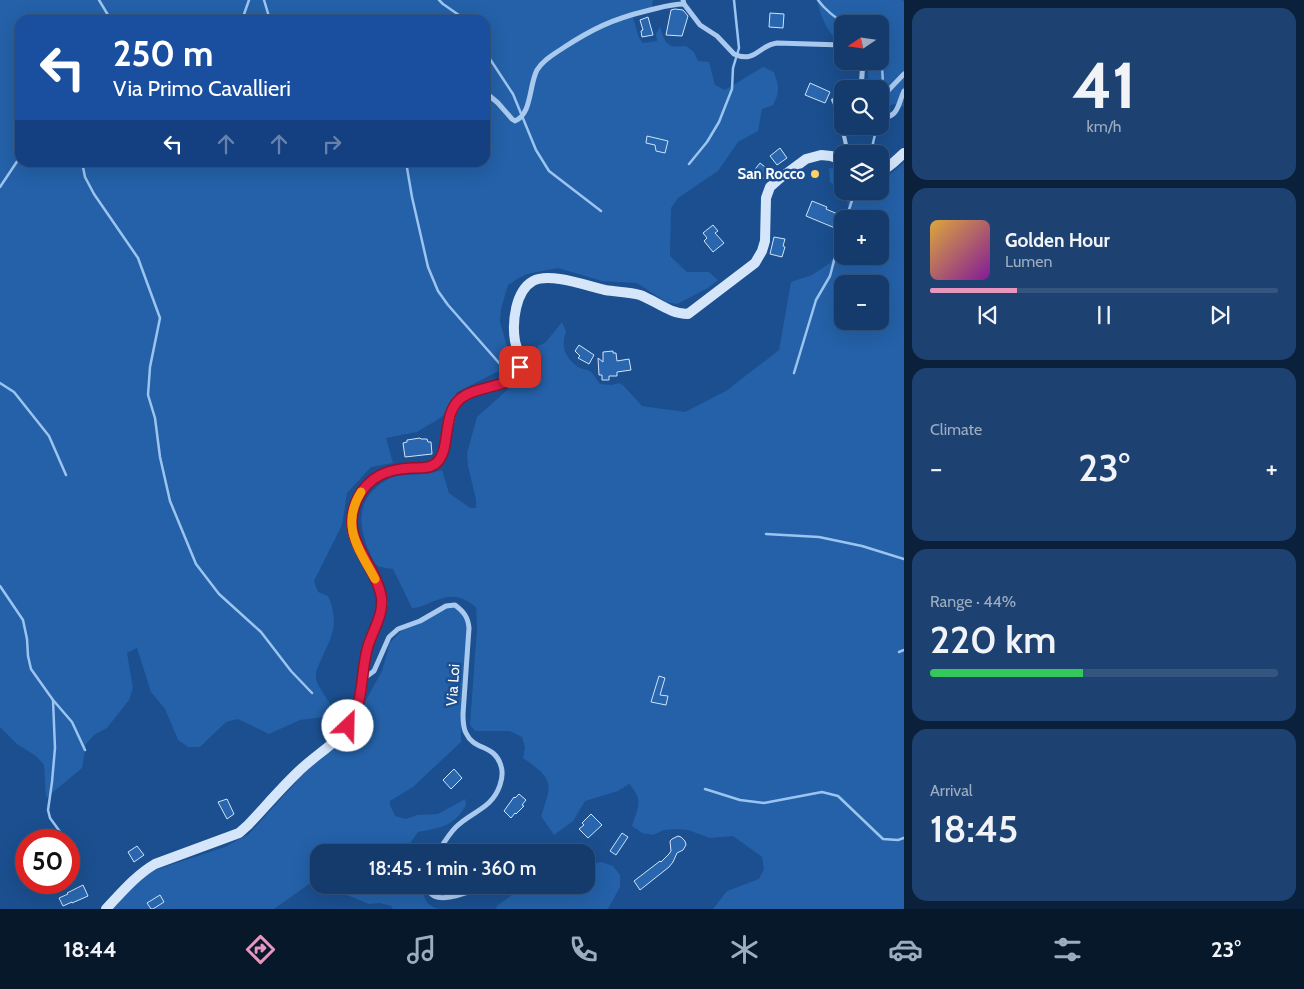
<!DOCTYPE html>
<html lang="en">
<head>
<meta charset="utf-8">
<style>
	body { margin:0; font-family:Cabin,sans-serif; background:#1d4271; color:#f1f3f6; height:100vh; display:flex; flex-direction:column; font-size:19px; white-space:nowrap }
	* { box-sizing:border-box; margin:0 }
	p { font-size:16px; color:#9dadc1 }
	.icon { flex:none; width:28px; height:28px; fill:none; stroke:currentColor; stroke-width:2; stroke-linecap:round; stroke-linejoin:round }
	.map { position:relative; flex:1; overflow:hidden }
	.drawer { display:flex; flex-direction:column; gap:8px; padding:8px; background:#0b203b; width:400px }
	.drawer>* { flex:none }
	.banner { position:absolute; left:15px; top:15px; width:475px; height:152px; border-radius:15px; box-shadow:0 5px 20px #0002,0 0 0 1px #33557e; background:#1a4fa0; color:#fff; overflow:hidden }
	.needle { width:32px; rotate:257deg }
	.buttons { position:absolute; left:834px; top:15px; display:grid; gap:10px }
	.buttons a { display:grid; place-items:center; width:55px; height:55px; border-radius:10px; background:#143b6b; box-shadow:0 5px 20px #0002,0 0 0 1px #33557e; font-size:25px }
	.speed { position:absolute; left:15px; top:829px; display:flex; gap:10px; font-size:25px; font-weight:700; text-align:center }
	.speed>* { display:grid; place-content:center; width:65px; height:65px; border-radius:50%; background:#143b6b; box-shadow:0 5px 20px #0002,0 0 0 1px #33557e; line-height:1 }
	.speed .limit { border:8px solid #d22; background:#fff; color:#111 }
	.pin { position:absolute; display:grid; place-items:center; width:42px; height:42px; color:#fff; margin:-21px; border-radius:10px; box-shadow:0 2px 8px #0006 }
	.me { position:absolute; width:55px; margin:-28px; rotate:24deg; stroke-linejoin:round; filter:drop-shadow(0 0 4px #0008) }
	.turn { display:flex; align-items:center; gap:18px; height:105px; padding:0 15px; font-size:22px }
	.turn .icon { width:65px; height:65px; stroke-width:2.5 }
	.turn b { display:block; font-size:35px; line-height:42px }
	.lanes { display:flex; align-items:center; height:48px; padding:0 15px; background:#0003; justify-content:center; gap:25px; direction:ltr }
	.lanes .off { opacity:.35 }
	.big { font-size:38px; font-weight:600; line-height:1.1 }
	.drawer .widget { flex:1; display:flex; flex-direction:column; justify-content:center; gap:8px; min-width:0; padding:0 18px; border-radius:15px; background:#1d4271 }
	.drawer .dial { align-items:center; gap:0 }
	.dial b { font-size:65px; line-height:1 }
	.song { display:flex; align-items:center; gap:15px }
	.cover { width:60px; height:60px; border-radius:8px; background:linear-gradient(135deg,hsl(40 70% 55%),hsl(290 70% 35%)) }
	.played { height:5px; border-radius:2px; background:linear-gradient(90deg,#e797bd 25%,#33557e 25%) }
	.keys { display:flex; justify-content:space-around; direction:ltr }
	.heat { display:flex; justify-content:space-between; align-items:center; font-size:28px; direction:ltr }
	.charge { height:8px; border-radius:4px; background:linear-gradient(90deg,#34c759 44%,#33557e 0) }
	.trip { position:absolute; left:310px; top:844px; width:285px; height:50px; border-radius:15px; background:#143b6b; box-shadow:0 5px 20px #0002,0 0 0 1px #33557e; font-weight:600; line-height:50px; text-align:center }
	.tabs { display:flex; height:80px; justify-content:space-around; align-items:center; background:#08182b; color:#9dadc1 }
	.tabs .icon { width:35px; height:35px }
	.tabs .selected { color:#e797bd }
	.tabs b { font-size:22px; color:#f1f3f6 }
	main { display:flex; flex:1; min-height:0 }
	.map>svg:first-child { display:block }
	.green { fill:#2461a8; fill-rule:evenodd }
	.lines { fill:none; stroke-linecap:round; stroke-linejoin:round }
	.stream { stroke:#9cc4f0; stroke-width:2.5 }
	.building { fill:#2a66ad; stroke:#cfe3fa }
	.lane { stroke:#a9c9ee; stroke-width:4 }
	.street { stroke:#a9c9ee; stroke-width:5 }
	.secondary { stroke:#d6e6fa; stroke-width:10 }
	.route-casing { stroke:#92132f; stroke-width:12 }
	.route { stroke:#e11d48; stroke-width:9 }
	.slow { stroke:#f59e0b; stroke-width:9 }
	.poi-dot { fill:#ffd166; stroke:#1b4f8f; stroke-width:2 }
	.labels { text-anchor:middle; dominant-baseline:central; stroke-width:5; stroke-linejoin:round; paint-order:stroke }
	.poi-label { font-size:15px; font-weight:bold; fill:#fff; stroke:#1b4f8f; text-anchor:end }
	.street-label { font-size:15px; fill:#fff; stroke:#1b4f8f }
</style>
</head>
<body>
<main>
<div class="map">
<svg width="904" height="909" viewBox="0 0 904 909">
	<rect width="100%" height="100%" fill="#1b4f8f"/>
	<g class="green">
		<path d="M0,0H653L652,7L636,13L633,18L639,38L643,43L657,41L656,34L660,27C666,44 666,48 686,46L694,52L698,61L709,62L715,85L725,90L763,67L774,72C779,87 780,91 773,105L762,109L758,131L738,142L718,171L678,198L671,208L670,256L687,272H709L718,280L708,288L677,304L666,302L637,283L602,281L558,268L527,274L517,279L508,285L501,309L500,322L510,356L507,367L457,392L447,413L437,420L417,432L386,438L393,463L371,467L347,493L342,525L314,581L318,592L328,596C340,624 332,635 321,660C318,666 315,672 316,679C317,685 330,703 334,710L324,717L300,720L269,734L238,719L226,722L200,747H188L178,740L165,709L151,692L137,648L127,653L133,688L129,700L107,728L94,735L86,744L82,768L46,798L44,765L36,756L17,744L0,727ZM20,20H485V162H20Z"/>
		<path d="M817,0H902L904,1V107L895,104L884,107L880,106V89H868V69L866,61H880V24H842V41C828,38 820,13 817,0Z"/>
		<path d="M904,162V909H713L727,891L759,879L764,869L762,857L733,836L710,838L688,830L676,829L664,830L653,835L642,833L632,826C638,807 644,800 629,784L618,791L585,801L573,821L554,835L541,816C553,782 553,779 523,758L525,747L522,737L510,731H475L470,725L477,628L476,607C457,593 449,595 427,604C422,606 418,608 412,608L393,569C389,568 382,568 378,566C373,563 371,554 368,549C357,522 358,497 385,481C396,473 410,476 423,474C429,474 435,472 442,470L449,493L470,508H476V500L468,466L467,453L477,417L523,376L531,365L538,346L545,343L562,322L566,331C561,346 564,357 578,367C581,369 586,369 590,371C594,374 597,380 600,384L612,385L619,383L623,385L642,406L685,412L726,391L779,350L791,282L812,275L830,263L842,243V256H880V219H851L846,197L830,182L829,168L842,170V191H880V182L883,181ZM842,284H880V321H842Z"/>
		<path d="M457,607L468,623L464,716L461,730V742L413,787L390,801V805L395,816L406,819L417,815L438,814L465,799L466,805C455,826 440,828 418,832L411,842L412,852H354L361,847L353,852H319V877L274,909H112L139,880L152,871L225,847L249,834L306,771L344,740L359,720L366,700L382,671L390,643L400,632L411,622L431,615L445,608Z"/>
		<polygon points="601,862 613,866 620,875 620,887 608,909 496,909 497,906 513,894 531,885 558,885 568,886 586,885 586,869 591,864"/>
		<path d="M340,885H422C424,898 425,906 440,909H393L391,906L380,903L369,904L347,895Z"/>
	</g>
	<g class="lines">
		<g class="stream">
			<polyline points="99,0 111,20"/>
			<polyline points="264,0 270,20"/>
			<polyline points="439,0 443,4 466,20"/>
			<path d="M818,0C825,10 835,17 845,24"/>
			<polyline points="242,20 249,0"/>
			<polyline points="485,49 488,56 513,94 536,150 549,171 601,211"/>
			<path d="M880,61C885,75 882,87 880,102"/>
			<polyline points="873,154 873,143 877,126"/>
			<polyline points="82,162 85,177 94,194 138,258 160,318 150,367 148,395 155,418 160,457 170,501 196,564 219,594 261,632 291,671 312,693"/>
			<polyline points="406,162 412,197 428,267 438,291 448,305 507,372"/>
			<polyline points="689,164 707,142 719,122 732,89 733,68 739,48 734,0"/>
			<polyline points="0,187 20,157"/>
			<polyline points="846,219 855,191"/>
			<polyline points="794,373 816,300 830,276 842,230"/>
			<polyline points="0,383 14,392 49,436 66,475"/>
			<polyline points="766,534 819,537 862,546 904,559"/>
			<polyline points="0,586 23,620 27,639 28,656 31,669 53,700 72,722 85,750"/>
			<polyline points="899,652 904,650"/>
			<polyline points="53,700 55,748 52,782 48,810 50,818 66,840"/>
			<polyline points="705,789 740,800 764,803 822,792 838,796 883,839 898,840 904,838"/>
			<polyline points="69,847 73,859"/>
		</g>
	</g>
	<g class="building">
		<polygon points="675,9 683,10 688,16 682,36 666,35 671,10"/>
		<polygon points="770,13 784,14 783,28 769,27"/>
		<polygon points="648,17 653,35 642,37 641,31 643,30 640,20"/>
		<polygon points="810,83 830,92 825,103 805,95"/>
		<polygon points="647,136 668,141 665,153 656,151 655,145 646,143"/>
		<polygon points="780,148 787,158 777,165 770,156"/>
		<polygon points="760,163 770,171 761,181 752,173"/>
		<polygon points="812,201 827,207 826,209 840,215 835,228 806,216"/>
		<polygon points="713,225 718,231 715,233 724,243 713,252 704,241 707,238 703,233"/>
		<polygon points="774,237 785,239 783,246 785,247 782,257 770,254"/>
		<polygon points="579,345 594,355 589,364 578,358 580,356 575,351"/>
		<polygon points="613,351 613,353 616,353 617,361 629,359 631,370 617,372 617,376 609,376 609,380 602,380 602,375 599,375 598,358 603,362 603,352"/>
		<polygon points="420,438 421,439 427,439 428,442 431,442 432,454 405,457 403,443 407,442 407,440"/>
		<polygon points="659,676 665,678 660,695 668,696 666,705 651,702"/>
		<polygon points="454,769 462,778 451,789 443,780"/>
		<polygon points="519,794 526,800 522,805 524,806 516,814 515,813 511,818 504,811 514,797 515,798"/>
		<polygon points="227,799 234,814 227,819 218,802"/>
		<polygon points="591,814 602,825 588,838 579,829 584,825 582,823"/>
		<polygon points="622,833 628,837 616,855 610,851"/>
		<polygon points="678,836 681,837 685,841 686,845 683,850 677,853 673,862 669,867 640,890 634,881 660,861 661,862 669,854 671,851 670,841 672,839"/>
		<polygon points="137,846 144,855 134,862 128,852"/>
		<polygon points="83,885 88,896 72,903 72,902 63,906 59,898 68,894 67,893"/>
		<polygon points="160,895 164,902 153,909 151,909 147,903"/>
	</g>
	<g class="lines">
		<polyline class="lane" points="833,100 839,113 848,154"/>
		<g class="street">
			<path d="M683,0L684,4L700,25L717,36L734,54C755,64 759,45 777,43L842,45"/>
			<polyline points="861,89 863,61"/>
			<path d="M485,92L498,103L512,119L515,121C532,114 529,85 537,70C543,60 554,54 563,48C592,29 613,19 646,11C659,8 670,4 684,4"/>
			<polyline points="880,99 904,74"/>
			<path d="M880,117C899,119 898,103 904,91"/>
			<path d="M363,679L374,671L389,637L398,629L420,621L446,606L455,605C464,612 468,617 469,628L463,714C463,720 463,728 466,733C474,751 495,744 501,766C503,772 502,779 500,785C492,809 472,811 456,827C449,834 443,844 438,852"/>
			<path d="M428,885C428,909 468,893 484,885"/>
		</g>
		<g class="secondary">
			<polyline points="880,173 893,163 904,153"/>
			<path d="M106,909C121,893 136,875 155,864L239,833L248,825C265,807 281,788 299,771C317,753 344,740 354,716C364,695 362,670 367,648C371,634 380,620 382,606C383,601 381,594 379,589C370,557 339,539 357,500C368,475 388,469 414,468C421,468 429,469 435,464C451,452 443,417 459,400C473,385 508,388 518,375C524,366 517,350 515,341C512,323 515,291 533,281C550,272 587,286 605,290C617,292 629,292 640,295C656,301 670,314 688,314L755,263L762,251L765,241L766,198L770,187L779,179L806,159L821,155L831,156L842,160"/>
		</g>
	</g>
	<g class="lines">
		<g class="route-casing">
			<path id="route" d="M348,726C365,702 360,672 368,646C373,630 385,612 381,595C374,560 339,539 357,500C368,476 388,469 412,468C420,468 428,469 435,464C452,452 441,415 460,399C474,386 510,387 519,374C520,373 520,369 520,367"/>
		</g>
		<use href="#route" class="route"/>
		<path class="slow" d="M361,492C340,526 359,549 375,579"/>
	</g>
	<circle class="poi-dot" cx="815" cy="174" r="5"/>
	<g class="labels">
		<g class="poi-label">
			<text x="805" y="174">San Rocco</text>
		</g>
		<g class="street-label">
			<text transform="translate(453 685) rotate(-86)">Via Loi</text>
		</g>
	</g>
</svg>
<div class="buttons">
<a><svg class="needle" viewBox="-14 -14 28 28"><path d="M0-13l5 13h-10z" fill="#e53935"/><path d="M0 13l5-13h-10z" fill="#9dadc1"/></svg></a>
<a><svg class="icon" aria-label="search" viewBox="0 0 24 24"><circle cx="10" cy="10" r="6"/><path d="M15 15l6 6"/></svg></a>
<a><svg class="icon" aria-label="layers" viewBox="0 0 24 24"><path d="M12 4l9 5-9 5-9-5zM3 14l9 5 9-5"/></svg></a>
<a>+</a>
<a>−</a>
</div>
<div class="speed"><div class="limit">50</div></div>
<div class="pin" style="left:520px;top:367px;background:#d93025"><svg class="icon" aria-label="arrive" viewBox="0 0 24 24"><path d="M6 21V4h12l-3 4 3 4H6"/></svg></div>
<svg class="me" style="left:348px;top:726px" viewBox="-20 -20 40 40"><circle r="19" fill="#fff"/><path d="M0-13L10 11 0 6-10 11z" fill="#e11d48"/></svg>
<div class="trip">18:45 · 1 min · 360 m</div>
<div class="banner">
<div class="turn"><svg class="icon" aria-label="left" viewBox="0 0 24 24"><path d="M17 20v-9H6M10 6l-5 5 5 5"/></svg><div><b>250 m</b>Via Primo Cavallieri</div></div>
<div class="lanes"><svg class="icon" aria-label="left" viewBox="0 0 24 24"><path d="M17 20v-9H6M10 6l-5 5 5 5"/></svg><svg class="icon off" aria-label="ahead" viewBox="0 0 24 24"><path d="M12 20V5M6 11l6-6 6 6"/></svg><svg class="icon off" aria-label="ahead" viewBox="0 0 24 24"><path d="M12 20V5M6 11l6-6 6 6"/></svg><svg class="icon off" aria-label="right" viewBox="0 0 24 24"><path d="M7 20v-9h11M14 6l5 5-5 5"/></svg></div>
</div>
</div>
<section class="drawer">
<div class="widget dial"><b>41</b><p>km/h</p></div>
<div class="widget">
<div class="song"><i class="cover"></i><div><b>Golden Hour</b><p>Lumen</p></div></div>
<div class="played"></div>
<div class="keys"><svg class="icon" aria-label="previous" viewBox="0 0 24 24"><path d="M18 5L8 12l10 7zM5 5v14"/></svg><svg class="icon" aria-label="pause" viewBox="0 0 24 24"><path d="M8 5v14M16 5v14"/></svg><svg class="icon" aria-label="next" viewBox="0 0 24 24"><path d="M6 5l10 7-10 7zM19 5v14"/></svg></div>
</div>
<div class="widget"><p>Climate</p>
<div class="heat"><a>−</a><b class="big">23°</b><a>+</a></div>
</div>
<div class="widget"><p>Range · 44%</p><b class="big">220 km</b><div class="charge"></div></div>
<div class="widget"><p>Arrival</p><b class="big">18:45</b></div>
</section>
</main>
<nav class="tabs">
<b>18:44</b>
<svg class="icon selected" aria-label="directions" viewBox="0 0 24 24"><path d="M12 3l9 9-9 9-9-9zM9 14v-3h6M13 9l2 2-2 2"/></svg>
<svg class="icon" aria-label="music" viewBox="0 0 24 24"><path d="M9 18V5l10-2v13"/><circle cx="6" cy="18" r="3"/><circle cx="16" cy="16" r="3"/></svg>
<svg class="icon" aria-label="phone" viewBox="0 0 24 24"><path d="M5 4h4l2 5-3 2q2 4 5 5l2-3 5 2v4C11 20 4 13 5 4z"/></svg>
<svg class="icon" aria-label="climate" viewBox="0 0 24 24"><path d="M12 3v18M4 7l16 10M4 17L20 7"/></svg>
<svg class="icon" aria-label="car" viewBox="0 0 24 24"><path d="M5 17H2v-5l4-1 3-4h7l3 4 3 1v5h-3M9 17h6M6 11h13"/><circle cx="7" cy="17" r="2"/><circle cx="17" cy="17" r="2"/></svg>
<svg class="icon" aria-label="filters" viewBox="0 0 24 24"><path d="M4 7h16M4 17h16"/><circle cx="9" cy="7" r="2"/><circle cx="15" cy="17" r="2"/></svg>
<b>23°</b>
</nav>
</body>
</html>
